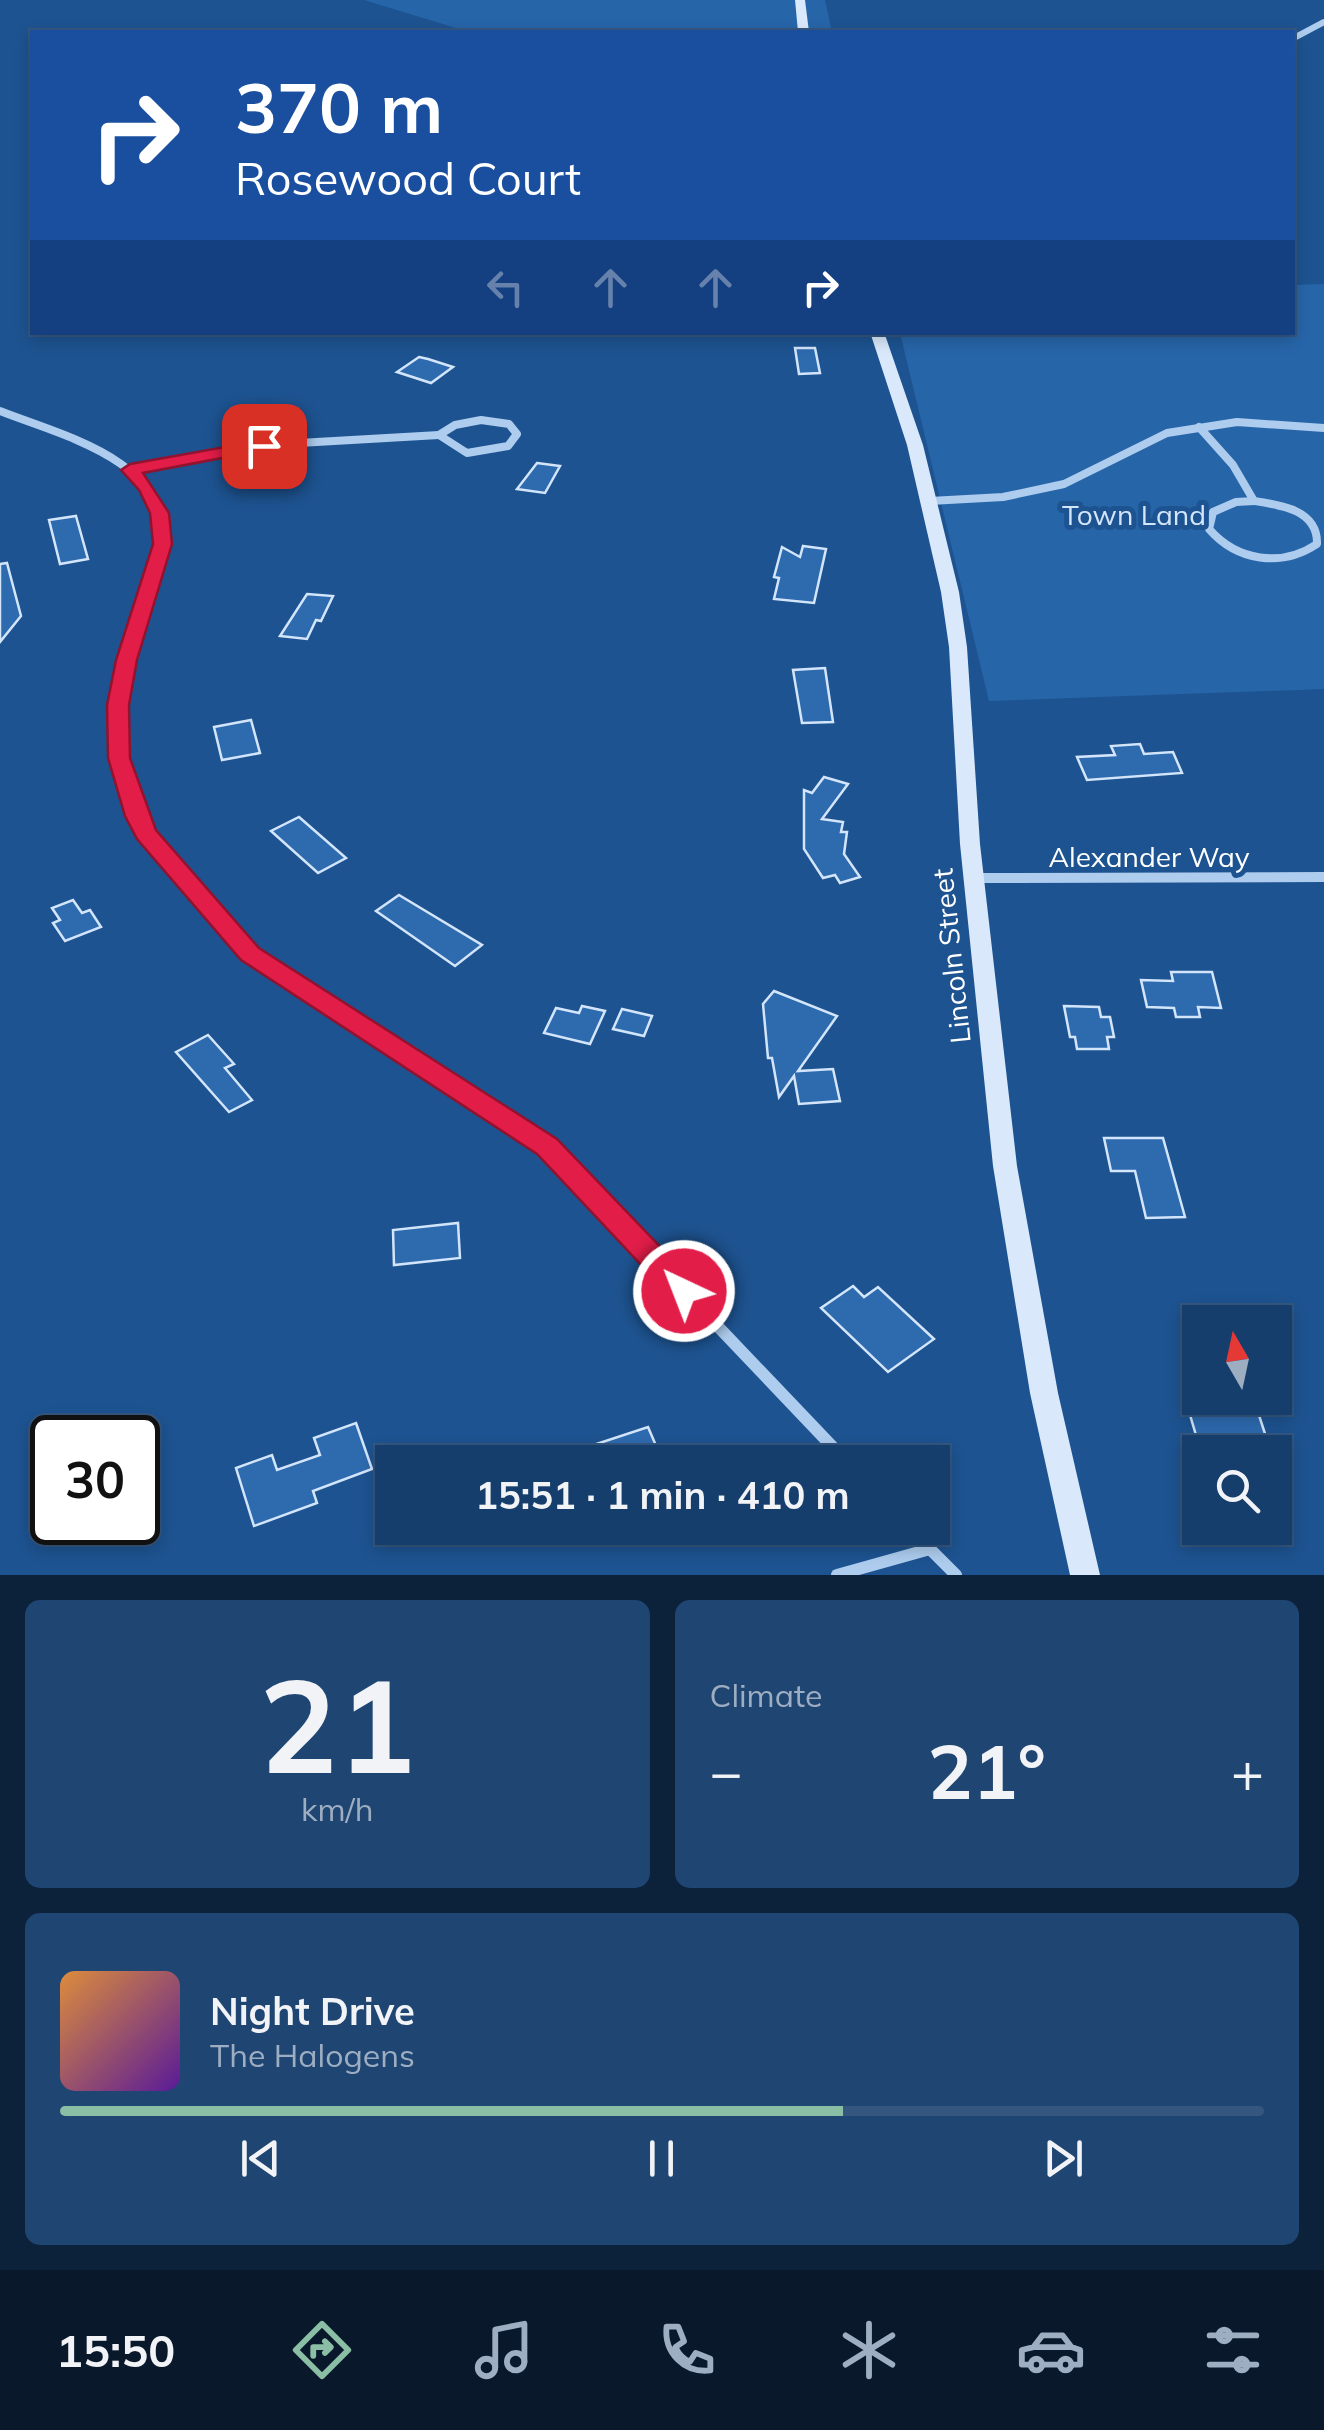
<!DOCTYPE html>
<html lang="en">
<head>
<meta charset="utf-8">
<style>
	body { margin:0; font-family:Mulish,sans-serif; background:#1f4572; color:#f1f3f6; height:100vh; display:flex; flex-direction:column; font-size:38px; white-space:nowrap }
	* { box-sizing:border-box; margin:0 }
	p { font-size:32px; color:#9eaec2 }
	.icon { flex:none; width:55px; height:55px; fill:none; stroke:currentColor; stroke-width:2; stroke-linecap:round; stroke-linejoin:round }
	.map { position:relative; height:1575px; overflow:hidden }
	.details { display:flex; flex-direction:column; gap:25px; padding:25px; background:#0c223b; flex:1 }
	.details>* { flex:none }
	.banner { position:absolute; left:30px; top:30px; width:1265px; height:305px; border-radius:0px; box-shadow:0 5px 15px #0003,0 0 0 2px #35577f; background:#1a4fa0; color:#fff; overflow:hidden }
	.needle { width:65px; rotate:351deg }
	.buttons { position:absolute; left:1182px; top:1305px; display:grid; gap:20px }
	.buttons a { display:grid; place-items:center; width:110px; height:110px; border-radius:0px; background:#163e6c; box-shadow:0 5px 15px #0003,0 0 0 2px #35577f; font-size:50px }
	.speed { position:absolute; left:30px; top:1415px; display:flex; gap:20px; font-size:50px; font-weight:700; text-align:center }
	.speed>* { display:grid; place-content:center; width:130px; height:130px; border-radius:50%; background:#163e6c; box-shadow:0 5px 15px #0003,0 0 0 2px #35577f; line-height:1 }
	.speed .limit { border:5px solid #111; border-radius:15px; background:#fff; color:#111 }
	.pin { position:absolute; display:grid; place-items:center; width:85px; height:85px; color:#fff; margin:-42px; border-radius:20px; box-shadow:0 5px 15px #0006 }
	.me { position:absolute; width:110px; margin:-55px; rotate:317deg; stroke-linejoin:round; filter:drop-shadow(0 0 8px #0008) }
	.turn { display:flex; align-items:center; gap:35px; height:210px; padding:0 40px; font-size:45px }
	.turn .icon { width:130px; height:130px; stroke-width:2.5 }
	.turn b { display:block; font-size:70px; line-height:85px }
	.lanes { display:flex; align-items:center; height:95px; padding:0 40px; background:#0003; justify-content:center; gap:50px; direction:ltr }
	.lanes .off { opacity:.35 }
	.big { font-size:75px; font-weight:700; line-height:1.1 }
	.details .card { flex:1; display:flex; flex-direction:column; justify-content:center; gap:15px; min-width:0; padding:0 35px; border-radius:15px; background:#1f4572 }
	.details .dial { align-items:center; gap:0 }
	.dial b { font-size:130px; line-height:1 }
	.song { display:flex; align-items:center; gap:30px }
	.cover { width:120px; height:120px; border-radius:15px; background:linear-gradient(135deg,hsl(30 70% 55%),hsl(270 70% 35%)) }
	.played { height:10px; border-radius:5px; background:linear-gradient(90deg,#8abfa5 65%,#35577f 65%) }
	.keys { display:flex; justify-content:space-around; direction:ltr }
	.heat { display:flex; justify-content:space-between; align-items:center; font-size:55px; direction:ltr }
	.details .tiles { flex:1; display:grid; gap:25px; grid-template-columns:1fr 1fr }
	.card:last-child { grid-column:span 2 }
	.trip { position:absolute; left:375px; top:1445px; width:575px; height:100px; border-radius:0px; background:#163e6c; box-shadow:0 5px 15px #0003,0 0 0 2px #35577f; font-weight:700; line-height:100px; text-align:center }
	.dock { display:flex; height:160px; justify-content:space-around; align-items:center; background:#09192b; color:#9eaec2 }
	.dock .icon { width:70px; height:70px }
	.dock .selected { color:#8abfa5 }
	.dock b { font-size:45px; color:#f1f3f6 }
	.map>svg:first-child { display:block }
	.green { fill:#2765a9 }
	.building { fill:#2d6aae; stroke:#d3e5fa; stroke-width:2.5 }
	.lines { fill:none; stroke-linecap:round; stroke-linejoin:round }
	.minor-far3 { stroke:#adccee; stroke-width:6 }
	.minor-far2 { stroke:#adccee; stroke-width:8 }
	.minor-far1 { stroke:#adccee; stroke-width:10 }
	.minor { stroke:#adccee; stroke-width:12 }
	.secondary { fill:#d9e8fa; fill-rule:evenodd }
	.route { fill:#e11d48; stroke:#92132f; stroke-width:2.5 }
	.labels { text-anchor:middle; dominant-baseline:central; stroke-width:10; stroke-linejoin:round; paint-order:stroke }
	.park-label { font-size:28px; fill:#d3e5fa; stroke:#1d5390 }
	.street-label { font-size:28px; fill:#fff; stroke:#1d5390 }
</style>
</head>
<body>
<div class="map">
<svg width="1324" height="1575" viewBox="0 0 1324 1575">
	<rect width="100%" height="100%" fill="#1d5390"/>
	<g class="green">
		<polygon points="364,0 825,0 832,32 469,32"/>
		<polygon points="1324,284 1324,689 989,701 900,333 1292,332 1293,285"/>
	</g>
	<g class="building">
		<polygon points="795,348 815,348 820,373 799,374"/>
		<polygon points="419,357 428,359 453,367 431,383 397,372"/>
		<polygon points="537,463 560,466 545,493 517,489"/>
		<polygon points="76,516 88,559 60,564 49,520"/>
		<polygon points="803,546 826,549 814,603 774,599 779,578 774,577 782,547 800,557"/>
		<polygon points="7,563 21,616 0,642 0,564"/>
		<polygon points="307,594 333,596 321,621 316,620 307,639 280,636"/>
		<polygon points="825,668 833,722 802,723 793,670"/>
		<polygon points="251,720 260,753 222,760 214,727"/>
		<polygon points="1140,744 1144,754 1173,752 1182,773 1087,780 1077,757 1115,755 1111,746"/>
		<polygon points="824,777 848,784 822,819 843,822 841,832 847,832 844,854 860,877 840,883 835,875 823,878 804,849 804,790 812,793"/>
		<polygon points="299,817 346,858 318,873 271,831"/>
		<polygon points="399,895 482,945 455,966 376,911"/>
		<polygon points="73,900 82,913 90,910 101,927 65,941 53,923 60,920 52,908"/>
		<polygon points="1171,972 1212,972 1221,1008 1198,1007 1200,1017 1176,1017 1174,1008 1147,1007 1141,980 1173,981"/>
		<polygon points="774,991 837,1016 798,1071 833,1069 840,1101 799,1104 794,1076 779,1097 772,1058 768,1058 763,1004"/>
		<polygon points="582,1006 605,1011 590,1044 544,1033 556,1008 579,1013"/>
		<polygon points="1064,1006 1099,1007 1101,1017 1110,1017 1114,1037 1107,1037 1109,1049 1077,1049 1075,1037 1070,1037"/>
		<polygon points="622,1009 652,1016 644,1036 613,1029"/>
		<polygon points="208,1035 234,1064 225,1068 252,1100 229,1112 176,1052"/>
		<polygon points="1104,1138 1163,1138 1185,1217 1146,1218 1135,1171 1111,1171"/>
		<polygon points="458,1223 460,1258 394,1265 393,1230"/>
		<polygon points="853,1286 864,1297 878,1287 934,1339 888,1372 821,1308"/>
		<polygon points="1185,1398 1229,1398 1233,1410 1257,1409 1268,1443 1248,1445 1250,1452 1201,1452"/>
		<polygon points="356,1423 372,1469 313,1491 317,1503 254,1526 236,1468 272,1455 277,1470 320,1455 314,1438"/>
		<polygon points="648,1427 663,1462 554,1462 554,1458"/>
	</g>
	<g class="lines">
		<polyline class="minor-far3" points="1292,39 1324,22"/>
		<g class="minor-far2">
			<path d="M0,411C60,435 168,459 163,542C162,559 152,578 147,594"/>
			<polygon points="481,420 509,424 517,434 508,446 467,453 439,435 455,425"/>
			<polyline points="1199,427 1233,465 1254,501"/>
			<polyline points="130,470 264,445 439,435"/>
			<polyline points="930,501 1003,497 1064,484 1167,433 1237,422 1324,428"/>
			<path d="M1254,501C1281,505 1318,510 1317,544C1281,568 1237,561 1209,529L1213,512L1236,502Z"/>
		</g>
		<g class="minor-far1">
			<polyline points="148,592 118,705 119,758 128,797 146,833 250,954 357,1024"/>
			<polyline points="975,878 1324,877"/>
		</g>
		<g class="minor">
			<polyline points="354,1021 547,1147 847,1462"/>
			<polyline points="909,1528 956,1575"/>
			<polyline points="837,1575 930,1549"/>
		</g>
		<g class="secondary">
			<polygon points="795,0 805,0 809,32 798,32"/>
			<polygon points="870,332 884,332 923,445 959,592 967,647 980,844 1017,1166 1058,1393 1100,1575 1070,1575 1030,1393 993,1166 960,844 949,647 941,592 907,445"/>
		</g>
	</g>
	<polygon class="route" points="264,440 270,442 270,449 143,473 169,513 172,544 137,660 129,705 130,758 156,830 259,948 557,1139 695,1283 699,1291 695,1300 684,1303 674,1300 537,1154 241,960 137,839 125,816 108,758 107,705 116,660 153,544 150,513 139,490 121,470 130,464"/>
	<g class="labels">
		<g class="park-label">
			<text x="1134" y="514">Town Land</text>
		</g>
		<g class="street-label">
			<text x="1149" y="856">Alexander Way</text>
			<text transform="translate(951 956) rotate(-96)">Lincoln Street</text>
		</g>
	</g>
</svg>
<div class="buttons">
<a><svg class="needle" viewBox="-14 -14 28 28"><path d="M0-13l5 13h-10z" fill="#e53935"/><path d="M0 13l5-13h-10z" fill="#9eaec2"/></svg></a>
<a><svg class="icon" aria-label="search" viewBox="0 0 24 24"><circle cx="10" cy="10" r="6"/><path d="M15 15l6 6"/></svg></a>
</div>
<div class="speed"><div class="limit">30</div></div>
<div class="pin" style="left:264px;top:446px;background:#d93025"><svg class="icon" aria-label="arrive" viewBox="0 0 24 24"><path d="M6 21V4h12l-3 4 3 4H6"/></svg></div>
<svg class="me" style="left:684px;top:1291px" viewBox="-20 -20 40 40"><circle r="17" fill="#e11d48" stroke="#fff" stroke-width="3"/><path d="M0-11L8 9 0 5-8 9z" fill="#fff"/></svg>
<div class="trip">15:51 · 1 min · 410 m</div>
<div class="banner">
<div class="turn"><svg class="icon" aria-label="right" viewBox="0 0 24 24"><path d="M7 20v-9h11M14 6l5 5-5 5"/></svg><div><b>370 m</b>Rosewood Court</div></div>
<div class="lanes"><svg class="icon off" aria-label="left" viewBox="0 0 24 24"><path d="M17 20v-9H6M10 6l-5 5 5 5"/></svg><svg class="icon off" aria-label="ahead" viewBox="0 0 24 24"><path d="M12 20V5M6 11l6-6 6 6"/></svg><svg class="icon off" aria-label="ahead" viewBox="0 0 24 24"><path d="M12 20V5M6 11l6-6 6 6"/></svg><svg class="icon" aria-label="right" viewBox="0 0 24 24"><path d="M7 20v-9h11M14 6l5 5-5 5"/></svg></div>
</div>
</div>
<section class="details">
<div class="tiles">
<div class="card dial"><b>21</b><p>km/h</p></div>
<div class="card"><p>Climate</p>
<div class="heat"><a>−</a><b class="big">21°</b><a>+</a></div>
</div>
<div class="card">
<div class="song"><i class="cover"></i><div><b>Night Drive</b><p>The Halogens</p></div></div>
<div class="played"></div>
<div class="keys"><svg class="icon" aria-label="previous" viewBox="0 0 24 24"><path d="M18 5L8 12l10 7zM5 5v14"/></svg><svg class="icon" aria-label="pause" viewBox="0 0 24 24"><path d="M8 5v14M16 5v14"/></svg><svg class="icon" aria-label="next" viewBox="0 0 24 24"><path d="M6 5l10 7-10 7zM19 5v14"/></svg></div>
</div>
</div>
</section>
<nav class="dock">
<b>15:50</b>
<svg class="icon selected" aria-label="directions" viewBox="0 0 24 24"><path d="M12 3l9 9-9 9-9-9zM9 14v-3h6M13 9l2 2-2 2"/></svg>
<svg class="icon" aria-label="music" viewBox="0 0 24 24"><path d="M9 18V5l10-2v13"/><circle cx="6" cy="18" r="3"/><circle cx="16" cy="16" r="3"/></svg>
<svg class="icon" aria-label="phone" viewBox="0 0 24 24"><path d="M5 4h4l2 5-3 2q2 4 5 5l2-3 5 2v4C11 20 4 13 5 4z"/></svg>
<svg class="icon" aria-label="climate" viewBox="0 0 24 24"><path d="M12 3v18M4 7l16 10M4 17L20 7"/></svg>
<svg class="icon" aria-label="car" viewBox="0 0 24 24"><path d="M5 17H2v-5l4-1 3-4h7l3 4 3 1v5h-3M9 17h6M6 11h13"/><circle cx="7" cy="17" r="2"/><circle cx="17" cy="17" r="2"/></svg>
<svg class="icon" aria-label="filters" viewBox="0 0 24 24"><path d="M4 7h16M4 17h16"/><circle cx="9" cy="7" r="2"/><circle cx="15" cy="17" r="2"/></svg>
</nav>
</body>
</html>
